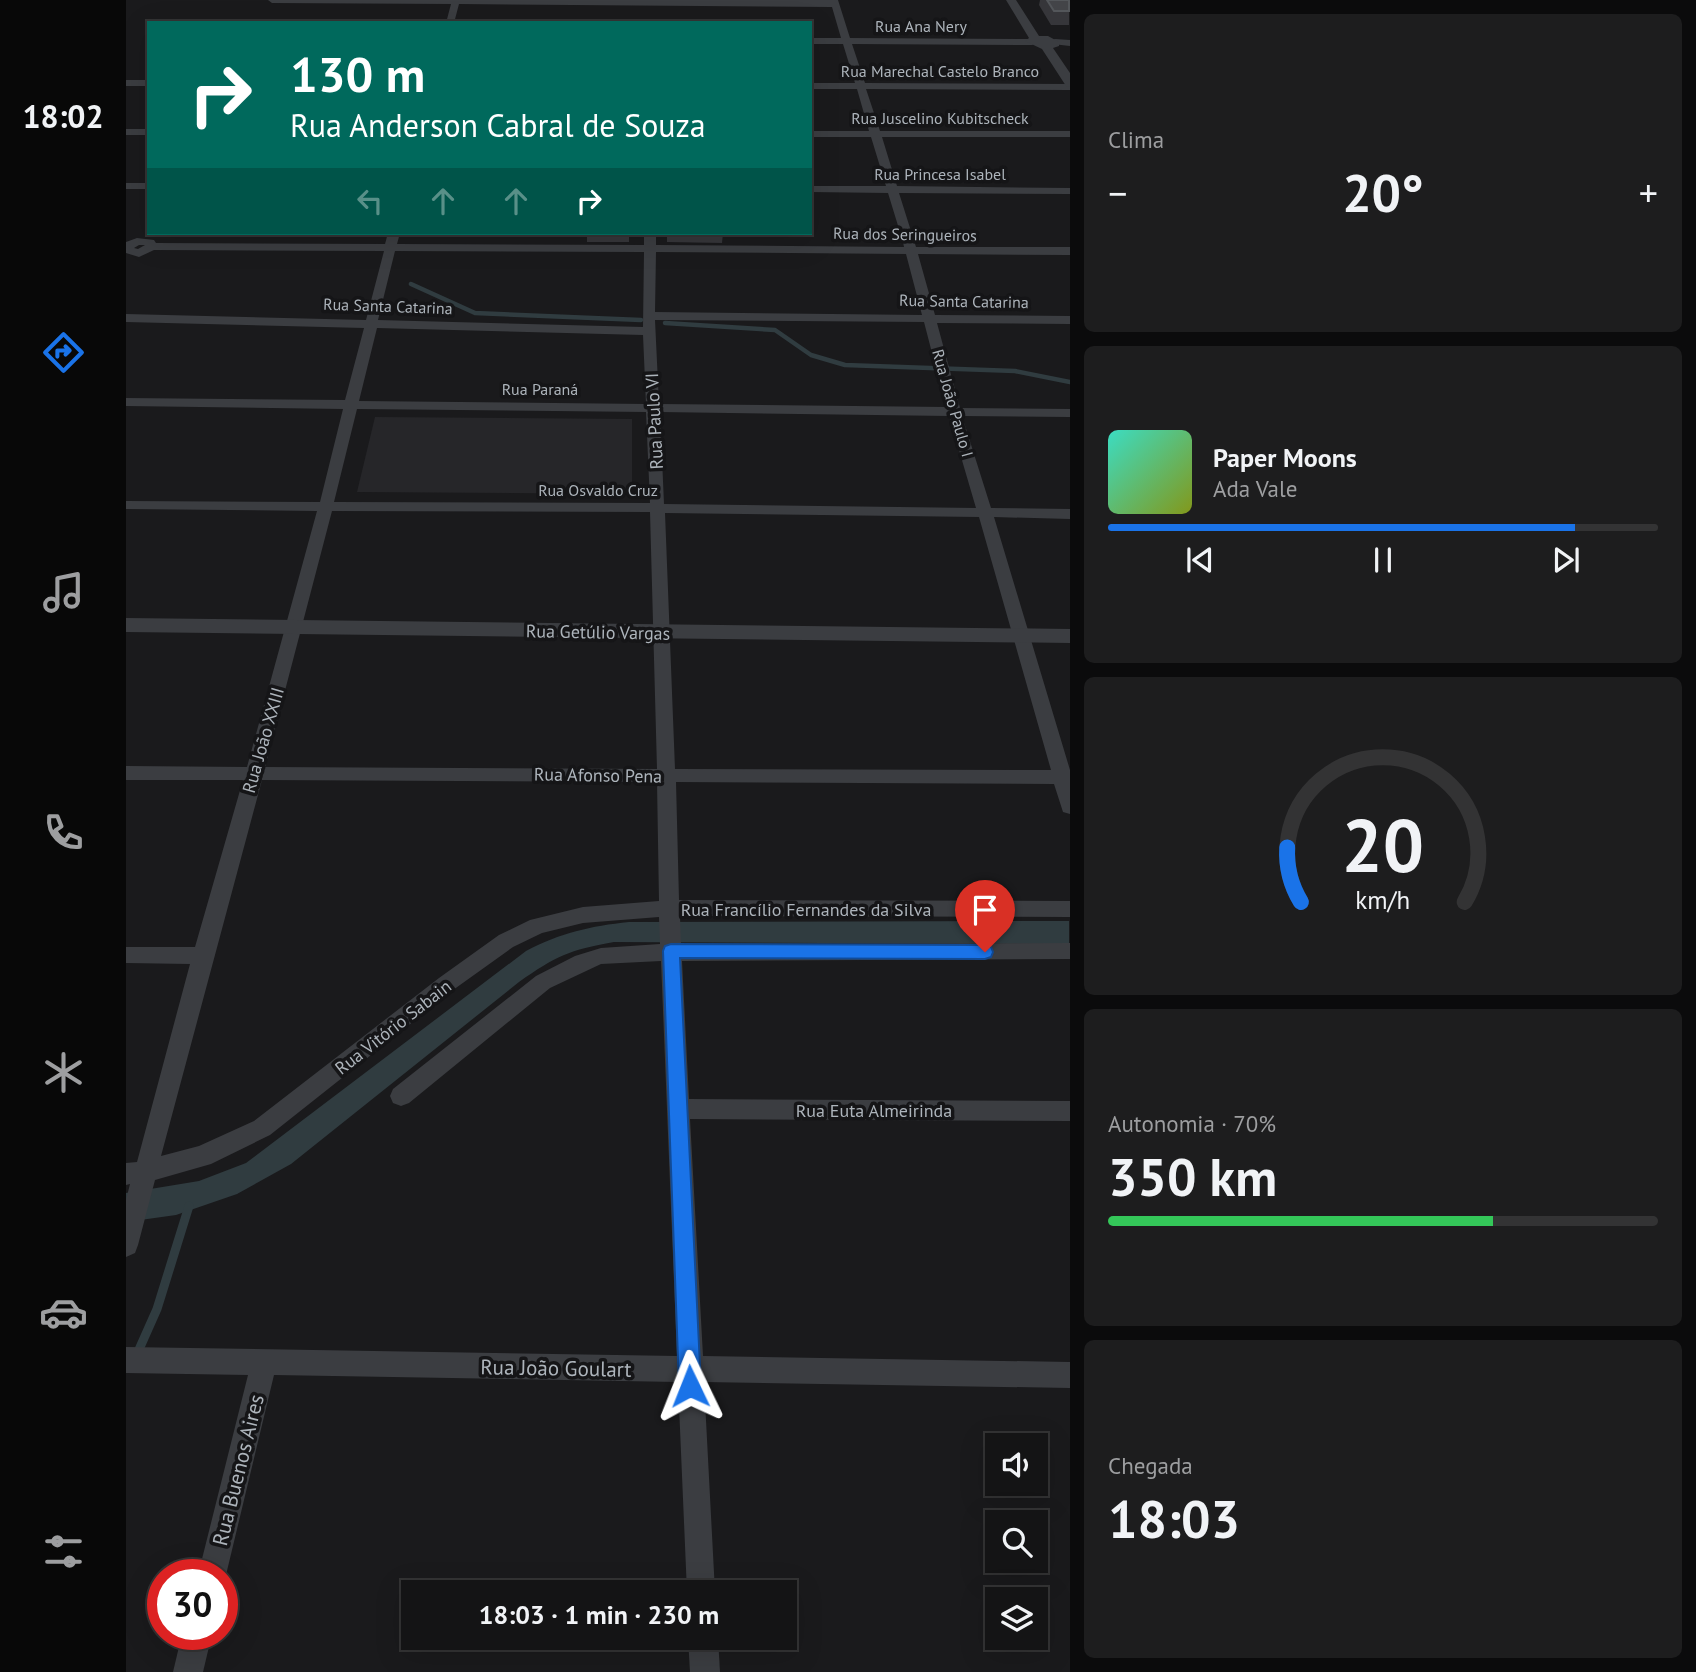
<!DOCTYPE html>
<html lang="pt">
<head>
<meta charset="utf-8">
<style>
	body { margin:0; font-family:"PT Sans",sans-serif; background:#1d1d1e; color:#f1f3f6; height:100vh; display:flex; flex-direction:column; font-size:26px; white-space:nowrap }
	* { box-sizing:border-box; margin:0 }
	p { font-size:23px; color:#9d9ea0 }
	.icon { flex:none; width:38px; height:38px; fill:none; stroke:currentColor; stroke-width:2; stroke-linecap:round; stroke-linejoin:round }
	.map { position:relative; flex:1; overflow:hidden }
	.details { display:flex; flex-direction:column; gap:14px; padding:14px; background:#0b0b0c; width:626px }
	.details>* { flex:none }
	.guide { position:absolute; left:21px; top:21px; width:665px; height:214px; border-radius:0px; box-shadow:0 7px 28px #0002,0 0 0 2px #333334; background:#00695c; color:#fff; overflow:hidden }
	.tools { position:absolute; left:859px; top:1433px; display:grid; gap:14px }
	.tools a { display:grid; place-items:center; width:63px; height:63px; border-radius:0px; background:#141415; box-shadow:0 7px 28px #0002,0 0 0 2px #333334; font-size:35px }
	.speed { position:absolute; left:21px; top:1559px; display:flex; gap:14px; font-size:35px; font-weight:700; text-align:center }
	.speed>* { display:grid; place-content:center; width:91px; height:91px; border-radius:50%; background:#141415; box-shadow:0 7px 28px #0002,0 0 0 2px #333334; line-height:1 }
	.speed .limit { border:10px solid #d22; background:#fff; color:#111 }
	.pin { position:absolute; display:grid; place-items:center; width:60px; height:60px; color:#fff; margin:-72px -30px; border-radius:50% 50% 50% 0; rotate:-45deg; box-shadow:0 0 7px #0007 }
	.pin .icon { rotate:45deg }
	.me { position:absolute; width:77px; margin:-38px; rotate:358deg; stroke-linejoin:round; filter:drop-shadow(0 0 5px #0008) }
	.turn { display:flex; align-items:center; gap:24px; height:147px; padding:0 28px; font-size:32px }
	.turn .icon { width:91px; height:91px; stroke-width:2.5 }
	.turn b { display:block; font-size:49px; line-height:60px }
	.lanes { display:flex; align-items:center; height:66px; padding:0 28px; background:#0003; justify-content:center; gap:35px; direction:ltr }
	.lanes .off { opacity:.35 }
	.big { font-size:52px; font-weight:700; line-height:1.1 }
	.details .tile { flex:1; display:flex; flex-direction:column; justify-content:center; gap:10px; min-width:0; padding:0 24px; border-radius:10px; background:#1d1d1e }
	.details .dial { align-items:center; gap:0 }
	.dial svg { height:182px; overflow:visible; fill:none; stroke:#333334; stroke-width:7; stroke-linecap:round; text-anchor:middle }
	.dial text { fill:#f1f3f6; stroke:none }
	.song { display:flex; align-items:center; gap:21px }
	.cover { width:84px; height:84px; border-radius:10px; background:linear-gradient(135deg,hsl(170 70% 55%),hsl(70 70% 35%)) }
	.played { height:7px; border-radius:4px; background:linear-gradient(90deg,#1a73e8 85%,#333334 85%) }
	.keys { display:flex; justify-content:space-around; direction:ltr }
	.heat { display:flex; justify-content:space-between; align-items:center; font-size:38px; direction:ltr }
	.charge { height:10px; border-radius:5px; background:linear-gradient(90deg,#34c759 70%,#333334 0) }
	.trip { position:absolute; left:275px; top:1580px; width:396px; height:70px; border-radius:0px; background:#141415; box-shadow:0 7px 28px #0002,0 0 0 2px #333334; font-weight:700; line-height:70px; text-align:center }
	main { display:flex; flex:1; min-height:0 }
	.dock { display:flex; flex-direction:column; width:126px; justify-content:space-around; align-items:center; background:#080808; color:#9d9ea0 }
	.dock .icon { width:49px; height:49px }
	.dock .active { color:#1a73e8 }
	.dock b { font-size:32px; color:#f1f3f6 }
	.map>svg:first-child { display:block }
	.built { fill:#262629 }
	.water { fill:#303c40 }
	.lines { fill:none; stroke-linecap:round; stroke-linejoin:round }
	.stream-far1 { stroke:#303c40; stroke-width:4.5 }
	.stream { stroke:#303c40; stroke-width:9 }
	.minor { fill:#3b3d41; fill-rule:evenodd }
	.tertiary { fill:#3b3d41; fill-rule:evenodd }
	.wall { fill:#36363a }
	.building { fill:#434448; stroke:#53565a; stroke-width:2 }
	.route { fill:#1a73e8; stroke:#114b97; stroke-width:2 }
	.labels { text-anchor:middle; dominant-baseline:central; stroke-width:7; stroke-linejoin:round; paint-order:stroke }
	.far-street-label { font-size:16px; fill:#adb4bb; stroke:#151517 }
	.street-label { font-size:18px; fill:#adb4bb; stroke:#151517 }
	.near-street-label { font-size:21px; fill:#adb4bb; stroke:#151517 }
</style>
</head>
<body>
<main>
<nav class="dock">
<b>18:02</b>
<svg class="icon active" aria-label="directions" viewBox="0 0 24 24"><path d="M12 3l9 9-9 9-9-9zM9 14v-3h6M13 9l2 2-2 2"/></svg>
<svg class="icon" aria-label="music" viewBox="0 0 24 24"><path d="M9 18V5l10-2v13"/><circle cx="6" cy="18" r="3"/><circle cx="16" cy="16" r="3"/></svg>
<svg class="icon" aria-label="phone" viewBox="0 0 24 24"><path d="M5 4h4l2 5-3 2q2 4 5 5l2-3 5 2v4C11 20 4 13 5 4z"/></svg>
<svg class="icon" aria-label="climate" viewBox="0 0 24 24"><path d="M12 3v18M4 7l16 10M4 17L20 7"/></svg>
<svg class="icon" aria-label="car" viewBox="0 0 24 24"><path d="M5 17H2v-5l4-1 3-4h7l3 4 3 1v5h-3M9 17h6M6 11h13"/><circle cx="7" cy="17" r="2"/><circle cx="17" cy="17" r="2"/></svg>
<svg class="icon" aria-label="filters" viewBox="0 0 24 24"><path d="M4 7h16M4 17h16"/><circle cx="9" cy="7" r="2"/><circle cx="15" cy="17" r="2"/></svg>
</nav>
<div class="map">
<svg width="944" height="1672" viewBox="0 0 944 1672">
	<rect width="100%" height="100%" fill="#1a1a1c"/>
	<polygon class="built" points="249,417 506,419 506,494 231,492"/>
	<path class="water" d="M943,921V944L488,942C443,950 430,956 393,982L165,1164L111,1194L50,1215L0,1222V1193L73,1181L120,1163L400,951C434,933 465,926 503,922Z"/>
	<g class="lines">
		<g class="stream-far1">
			<polyline points="285,284 349,313 515,320"/>
			<polyline points="539,323 649,330 685,355 719,365 889,371 944,382"/>
		</g>
		<polyline class="stream" points="11,1354 31,1309 63,1206"/>
		<g class="minor">
			<path d="M142,0H712L724,38L906,39L911,42L906,45L726,44L739,83L944,84V90L740,89L754,131H944V137H756L771,186L944,188V194L773,193L790,247H944V255L792,254L809,315L944,316V324L811,323L834,408L944,409V417L836,416L865,508L944,509V519L868,517L944,770V814L937,812L928,784L550,782L553,900L944,901V917L554,916L555,944L944,943V959L556,961L563,1099L944,1101V1121L564,1119L577,1356L944,1362V1388L578,1382L589,1592H561L552,1382L148,1375L100,1575L96,1585V1575H72L122,1375L0,1373V1347L551,1356L535,961L475,964L424,988L283,1103L275,1106L267,1103L264,1096L267,1089L410,976L449,956L475,948L534,944L533,917L457,923L416,933L387,947L327,990L144,1135L85,1164L29,1180L12,1245L9,1253L0,1257V1200L4,1184L0,1185V1163L11,1162L64,964L0,963V947H69L117,780H0V766L121,767L191,511L0,509V501L194,502L217,409L0,406V398L219,400L238,328L0,322V314L240,320L258,251L28,250L13,257L0,253V242L11,238L28,240L30,243L259,244L262,233H274L271,244L518,245V233H530V245L778,247L777,242L762,193L684,192V186H760L745,137H684V131H743L731,89H684V83H729L717,44H684V38H715L706,7L333,4L328,23H320L325,4L146,3ZM13,245H19L12,249L8,248ZM269,251L518,252L517,327L252,320ZM530,252L780,254L796,315L529,312ZM529,320L798,322L820,407L533,404ZM251,328L517,335L520,404L233,401ZM231,409L520,412L524,503L208,502ZM534,412L823,416L850,508L538,504ZM206,511L524,512L531,769L139,767ZM539,513L853,517L925,770L549,769ZM136,780L531,782L533,901L457,907L404,920L373,935L313,978L128,1121L73,1146L35,1156Z"/>
			<polygon points="929,39 944,40 944,46 926,44 926,40"/>
			<rect x="0" y="80" width="23" height="6"/>
			<rect x="0" y="129" width="23" height="6"/>
			<rect x="0" y="183" width="23" height="6"/>
			<polygon points="56,1634 86,1634 77,1672 47,1672"/>
			<polygon points="562,1638 592,1638 594,1672 564,1672"/>
		</g>
		<g class="tertiary">
			<polygon points="880,0 890,0 913,36 922,36 933,42 933,46 927,48 944,73 944,87 940,86 916,49 899,41 903,38"/>
			<polygon points="0,618 944,629 944,643 0,632"/>
		</g>
	</g>
	<g class="wall">
		<polygon points="914,0 943,0 943,25 925,25 913,5"/>
		<rect x="461" y="233" width="42" height="9"/>
		<polygon points="541,233 597,233 596,243 541,242"/>
	</g>
	<polygon class="building" points="921,0 943,0 943,11 928,11"/>
	<polygon class="route" points="545,944 859,945 865,947 867,952 865,957 859,959 554,958 575,1386 571,1394 564,1397 556,1394 553,1386 537,951 539,946"/>
	<g class="labels">
		<g class="far-street-label">
			<text x="795" y="26">Rua Ana Nery</text>
			<text x="814" y="71">Rua Marechal Castelo Branco</text>
			<text x="814" y="118">Rua Juscelino Kubitscheck</text>
			<text x="814" y="174">Rua Princesa Isabel</text>
			<text transform="translate(779 234) rotate(1)">Rua dos Seringueiros</text>
			<text transform="translate(838 301) rotate(1)">Rua Santa Catarina</text>
			<text transform="translate(262 306) rotate(2)">Rua Santa Catarina</text>
			<text x="414" y="389">Rua Paraná</text>
			<text transform="translate(827 403) rotate(74)">Rua João Paulo I</text>
			<text x="472" y="490">Rua Osvaldo Cruz</text>
		</g>
		<g class="street-label">
			<text transform="translate(528 421) rotate(-93)">Rua Paulo VI</text>
			<text transform="translate(472 632) rotate(1)">Rua Getúlio Vargas</text>
			<text transform="translate(137 740) rotate(-74)">Rua João XXIII</text>
			<text transform="translate(472 775) rotate(1)">Rua Afonso Pena</text>
			<text x="680" y="909">Rua Francílio Fernandes da Silva</text>
			<text transform="translate(267 1027) rotate(-38)">Rua Vitório Sabain</text>
			<text x="748" y="1110">Rua Euta Almeirinda</text>
		</g>
		<g class="near-street-label">
			<text transform="translate(430 1368) rotate(1)">Rua João Goulart</text>
			<text transform="translate(112 1470) rotate(-76)">Rua Buenos Aires</text>
		</g>
	</g>
</svg>
<div class="tools">
<a><svg class="icon" aria-label="sound" viewBox="0 0 24 24"><path d="M4 9h4l5-4v14l-5-4H4zM17 9q2 3 0 6"/></svg></a>
<a><svg class="icon" aria-label="search" viewBox="0 0 24 24"><circle cx="10" cy="10" r="6"/><path d="M15 15l6 6"/></svg></a>
<a><svg class="icon" aria-label="layers" viewBox="0 0 24 24"><path d="M12 4l9 5-9 5-9-5zM3 14l9 5 9-5"/></svg></a>
</div>
<div class="speed"><div class="limit">30</div></div>
<div class="pin" style="left:859px;top:952px;background:#d93025"><svg class="icon" aria-label="arrive" viewBox="0 0 24 24"><path d="M6 21V4h12l-3 4 3 4H6"/></svg></div>
<svg class="me" style="left:564px;top:1386px" viewBox="-20 -20 40 40"><path d="M0-17L14 15 0 8-14 15z" fill="#1a73e8" stroke="#fff" stroke-width="4"/></svg>
<div class="trip">18:03 · 1 min · 230 m</div>
<div class="guide">
<div class="turn"><svg class="icon" aria-label="right" viewBox="0 0 24 24"><path d="M7 20v-9h11M14 6l5 5-5 5"/></svg><div><b>130 m</b>Rua Anderson Cabral de Souza</div></div>
<div class="lanes"><svg class="icon off" aria-label="left" viewBox="0 0 24 24"><path d="M17 20v-9H6M10 6l-5 5 5 5"/></svg><svg class="icon off" aria-label="ahead" viewBox="0 0 24 24"><path d="M12 20V5M6 11l6-6 6 6"/></svg><svg class="icon off" aria-label="ahead" viewBox="0 0 24 24"><path d="M12 20V5M6 11l6-6 6 6"/></svg><svg class="icon" aria-label="right" viewBox="0 0 24 24"><path d="M7 20v-9h11M14 6l5 5-5 5"/></svg></div>
</div>
</div>
<section class="details">
<div class="tile"><p>Clima</p>
<div class="heat"><a>−</a><b class="big">20°</b><a>+</a></div>
</div>
<div class="tile">
<div class="song"><i class="cover"></i><div><b>Paper Moons</b><p>Ada Vale</p></div></div>
<div class="played"></div>
<div class="keys"><svg class="icon" aria-label="previous" viewBox="0 0 24 24"><path d="M18 5L8 12l10 7zM5 5v14"/></svg><svg class="icon" aria-label="pause" viewBox="0 0 24 24"><path d="M8 5v14M16 5v14"/></svg><svg class="icon" aria-label="next" viewBox="0 0 24 24"><path d="M6 5l10 7-10 7zM19 5v14"/></svg></div>
</div>
<div class="tile dial"><svg viewBox="0 0 100 80">
<path d="M14 69A42 42 0 1 1 86 69"/>
<path d="M14 69A42 42 0 0 1 8 45" stroke="#1a73e8"/>
<text x="50" y="56" font-size="32" font-weight="700">20</text>
<text x="50" y="72" font-size="11">km/h</text>
</svg></div>
<div class="tile"><p>Autonomia · 70%</p><b class="big">350 km</b><div class="charge"></div></div>
<div class="tile"><p>Chegada</p><b class="big">18:03</b></div>
</section>
</main>
</body>
</html>
